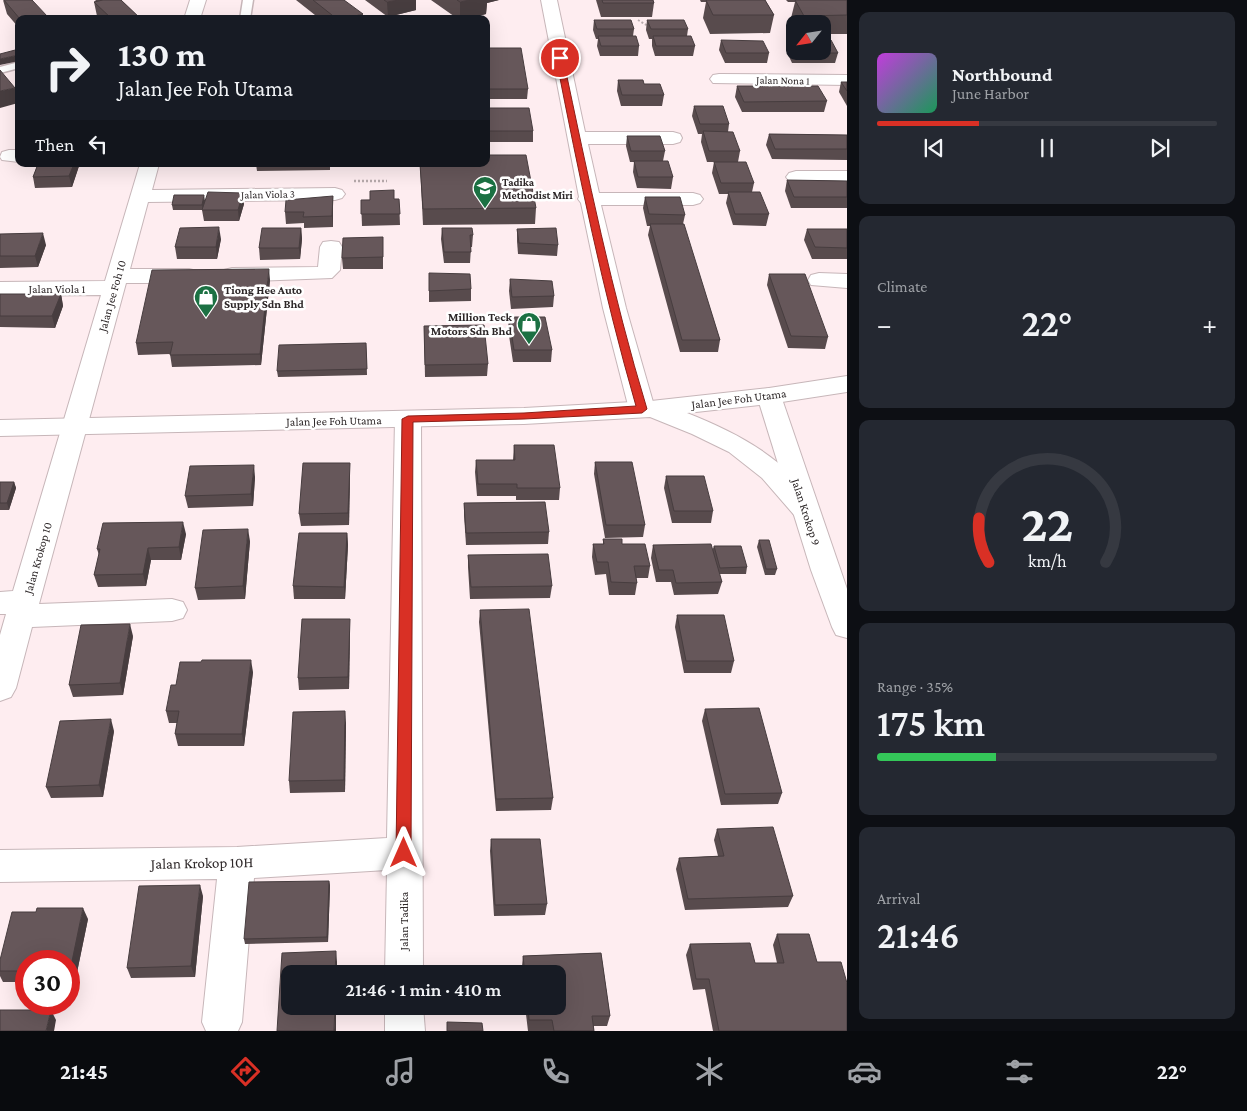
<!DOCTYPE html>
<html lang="en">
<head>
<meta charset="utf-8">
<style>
	body { margin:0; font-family:"Crimson Pro",serif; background:#242831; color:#f1f3f6; height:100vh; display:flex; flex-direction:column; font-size:19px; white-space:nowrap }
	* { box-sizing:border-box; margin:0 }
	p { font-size:16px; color:#9ea1a6 }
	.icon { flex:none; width:28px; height:28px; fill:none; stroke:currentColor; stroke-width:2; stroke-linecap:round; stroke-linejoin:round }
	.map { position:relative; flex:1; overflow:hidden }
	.side { display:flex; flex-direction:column; gap:12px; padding:12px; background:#0d0f14; width:400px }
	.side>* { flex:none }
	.hud { position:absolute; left:15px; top:15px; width:475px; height:152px; border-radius:10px; box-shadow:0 5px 20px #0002; background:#171b24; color:#f1f3f6; overflow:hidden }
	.needle { width:32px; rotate:240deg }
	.buttons { position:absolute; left:786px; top:15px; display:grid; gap:10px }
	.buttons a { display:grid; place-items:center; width:45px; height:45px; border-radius:10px; background:#171b24; box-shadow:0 5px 20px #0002; font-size:25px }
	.speed { position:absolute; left:15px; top:950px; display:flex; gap:10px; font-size:25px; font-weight:700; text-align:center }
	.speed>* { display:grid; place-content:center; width:65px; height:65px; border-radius:50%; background:#171b24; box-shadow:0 5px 20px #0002; line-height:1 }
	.speed .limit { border:8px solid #d22; background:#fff; color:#111 }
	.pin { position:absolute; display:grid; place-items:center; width:42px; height:42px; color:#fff; margin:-21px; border:2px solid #fff; border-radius:50%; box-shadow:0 1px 5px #0007 }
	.me { position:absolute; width:55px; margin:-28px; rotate:0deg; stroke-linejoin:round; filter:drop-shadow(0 0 4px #0008) }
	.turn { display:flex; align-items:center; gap:18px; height:105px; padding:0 20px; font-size:22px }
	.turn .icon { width:65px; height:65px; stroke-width:2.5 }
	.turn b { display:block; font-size:35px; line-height:42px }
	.then { display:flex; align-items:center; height:48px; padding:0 20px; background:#0003; gap:10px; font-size:19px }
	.big { font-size:38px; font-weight:600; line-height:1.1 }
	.side .tile { flex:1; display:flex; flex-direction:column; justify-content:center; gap:8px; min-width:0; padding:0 18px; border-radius:10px; background:#242831 }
	.side .dial { align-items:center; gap:0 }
	.dial svg { height:130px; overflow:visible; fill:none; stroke:#363941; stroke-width:7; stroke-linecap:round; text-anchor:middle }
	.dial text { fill:#f1f3f6; stroke:none }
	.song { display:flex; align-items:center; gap:15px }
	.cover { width:60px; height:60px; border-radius:8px; background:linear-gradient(135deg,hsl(290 70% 55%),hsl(150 70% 35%)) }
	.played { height:5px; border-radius:2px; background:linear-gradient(90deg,#d93025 30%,#363941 30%) }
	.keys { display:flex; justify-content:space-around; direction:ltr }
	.heat { display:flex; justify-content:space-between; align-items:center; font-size:28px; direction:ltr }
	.charge { height:8px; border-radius:4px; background:linear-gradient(90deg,#34c759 35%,#363941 0) }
	.trip { position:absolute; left:281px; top:965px; width:285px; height:50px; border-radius:10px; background:#171b24; box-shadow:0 5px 20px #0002; font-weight:600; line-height:50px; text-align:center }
	.menu { display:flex; height:80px; justify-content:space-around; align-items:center; background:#090b0e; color:#9ea1a6 }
	.menu .icon { width:35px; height:35px }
	.menu .current { color:#d93025 }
	.menu b { font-size:22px; color:#f1f3f6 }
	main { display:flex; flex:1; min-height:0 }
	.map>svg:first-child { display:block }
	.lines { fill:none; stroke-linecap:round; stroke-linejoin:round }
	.lane-casing { stroke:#c7b6b9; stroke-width:3 }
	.street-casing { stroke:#c7b6b9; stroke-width:2 }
	.secondary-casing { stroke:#c7b6b9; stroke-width:2 }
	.path-far1 { stroke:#b7aaac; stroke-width:2; stroke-dasharray:2 2; stroke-linecap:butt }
	.path { stroke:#b7aaac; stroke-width:2.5; stroke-dasharray:2 2; stroke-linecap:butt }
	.lane { fill:#fff; fill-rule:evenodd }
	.street { fill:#fff; fill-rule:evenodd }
	.secondary { fill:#fff; fill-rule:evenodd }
	.wall { fill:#584b4d }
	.shaded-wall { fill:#473d3f }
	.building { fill:#66575a; stroke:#473d3f }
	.route { fill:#d93025; stroke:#8d1f18 }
	.labels { text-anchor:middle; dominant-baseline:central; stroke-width:5; stroke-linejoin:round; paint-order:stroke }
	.far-street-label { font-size:11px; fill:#2d2728; stroke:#fff }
	.far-poi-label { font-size:11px; font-weight:bold; fill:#2d2728; stroke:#fff; text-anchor:start }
	.street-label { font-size:12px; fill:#2d2728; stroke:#fff }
	.poi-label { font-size:12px; font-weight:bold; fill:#2d2728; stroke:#fff; text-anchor:start }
	.near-street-label { font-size:15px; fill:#2d2728; stroke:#fff }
</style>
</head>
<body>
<main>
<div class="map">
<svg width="847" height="1031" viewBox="0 0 847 1031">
	<rect width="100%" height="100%" fill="#feedf0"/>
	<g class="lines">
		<g class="lane-casing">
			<g id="lane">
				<polygon points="243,0 253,0 250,19 240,19"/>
				<polygon points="19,62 19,68 0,73 0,67"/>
			</g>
		</g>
		<g class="street-casing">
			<g id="street">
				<polygon points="190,0 206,0 200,19 184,19"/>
				<polygon points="541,0 557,0 585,132 673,132 680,134 682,138 680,142 673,144 588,144 599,193 693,193 700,195 703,199 700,203 693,205 601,205 626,308 655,409 651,415 642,417 633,415 629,409 603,308 581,203 578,199 579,197"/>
				<polygon points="719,74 847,75 847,85 713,83 710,79 713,75"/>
				<polygon points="9,150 19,150 19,162 2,160 0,157 2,152"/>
				<polygon points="140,164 159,164 152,190 335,188 342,190 345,194 342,198 335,200 148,202 130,269 189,269 197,271 200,276 197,281 189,283 126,283 39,604 172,599 183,602 187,610 183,618 172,621 32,627 16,688 11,697 0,701 0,635 6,614 0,614 0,592 13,591 101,295 0,296 0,282 105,281"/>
				<polygon points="796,171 847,171 847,183 789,181 786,177 789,173"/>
				<polygon points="331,241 339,242 342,247 340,270 332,278 232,282 224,280 221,275 224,270 232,268 318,267 320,247 323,242"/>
				<polygon points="819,273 847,274 847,288 811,285 808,280 811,275"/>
				<polygon points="769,388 778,391 781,396 847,589 847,638 836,635 832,627 811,570 757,396 760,391"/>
				<polygon points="408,411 417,413 421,419 423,974 385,974 387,870 254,878 242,1022 238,1031 206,1031 202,1022 217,879 0,882 0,850 237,847 387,838 395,419 399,413"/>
				<polygon points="385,1006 423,1006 425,1031 385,1031"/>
			</g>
		</g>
		<g class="secondary-casing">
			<path id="secondary" d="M847,376V392L769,404L687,413C738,433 789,460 819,509L815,516L805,518L795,516L762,478L729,452L692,434L650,417L524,424L0,436V420L524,408L651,401L769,388Z"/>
		</g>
		<polyline class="path-far1" points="638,20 650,27"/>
		<polyline class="path" points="354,181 387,181"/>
		<use href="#lane" class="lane"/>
		<use href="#street" class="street"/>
		<use href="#secondary" class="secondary"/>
	</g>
	<g class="wall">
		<polygon points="3,0 48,19 19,19 19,28 7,14"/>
		<polygon points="95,0 121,0 140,19 100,19 97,16 94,2 96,1"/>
		<polygon points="296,0 344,0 363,19 320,19"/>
		<polygon points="365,0 416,0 416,10 388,17"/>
		<polygon points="431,0 499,0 487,3 486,14 466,19 458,19"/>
		<polygon points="596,0 653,0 654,3 652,17 601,17"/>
		<polygon points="700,0 765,0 774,15 770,33 710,34 703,18 706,2 701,2"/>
		<polygon points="786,0 847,0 847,34 822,34 822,24 795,24 795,25 791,18 795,2 788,2"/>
		<polygon points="594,20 634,29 633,36 639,46 638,56 600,56 597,46 598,39 596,39 593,30"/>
		<polygon points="647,20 688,29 687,36 695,46 693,56 655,56 652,46 652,39 649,39 646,30"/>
		<polygon points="721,40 769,53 767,63 725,63 719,50"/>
		<polygon points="788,40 838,53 835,63 792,63 786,50"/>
		<polygon points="486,48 528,89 527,99 486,99"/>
		<polygon points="618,80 644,84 664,95 662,106 621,106 617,91"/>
		<polygon points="841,82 847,82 847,106 839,92"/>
		<polygon points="737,86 827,101 824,112 742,112 735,97"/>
		<polygon points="694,106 729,124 728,132 740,151 738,162 707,162 701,142 702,134 698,134 692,116"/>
		<polygon points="486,108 533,131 533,142 486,142"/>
		<polygon points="769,134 847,135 847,160 772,159 766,145"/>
		<polygon points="627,136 665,151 663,161 673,177 671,189 637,188 633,172 634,162 630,162 626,146"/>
		<polygon points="714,162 754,183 752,192 769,214 766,226 733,225 726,203 728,194 719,194 712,173"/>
		<polygon points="38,164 78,164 79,166 72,187 35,188 33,177"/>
		<polygon points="256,164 330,164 330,170 257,171"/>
		<polygon points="420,164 486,164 536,208 535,224 423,225"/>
		<polygon points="787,180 847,181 847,208 791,208 785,191"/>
		<polygon points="333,196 333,227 304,228 304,223 286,224 285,212"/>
		<polygon points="645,197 685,215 683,224 720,340 718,352 680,352 648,235 650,226 647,226 643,208"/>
		<polygon points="399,199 400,225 362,226 361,200"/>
		<polygon points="205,200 244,204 239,221 204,221 202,210 173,210 172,205"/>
		<polygon points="301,228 302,239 300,259 260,260 259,248"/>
		<polygon points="442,228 473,235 472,247 471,247 470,263 444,263 441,239"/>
		<polygon points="517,229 558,245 557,256 518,254 517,241"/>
		<polygon points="807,229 847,229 847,259 812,259 804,240"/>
		<polygon points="0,234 46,245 38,267 0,268"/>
		<polygon points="383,237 383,269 343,269 342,258"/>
		<polygon points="221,239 217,259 177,259 175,247"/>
		<polygon points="429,273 471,289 471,301 429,302"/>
		<polygon points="769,274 828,337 825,349 788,348 767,285"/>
		<polygon points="510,279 554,296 553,307 511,309 509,291"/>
		<polygon points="270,280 261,365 172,367 170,354 138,355 136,343"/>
		<polygon points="0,294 61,294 63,306 55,328 0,327"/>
		<polygon points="509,317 552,350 551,362 513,362 508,329"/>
		<polygon points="424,326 488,364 487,376 425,377"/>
		<polygon points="366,343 367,375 278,377 277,371"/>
		<polygon points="514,445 560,488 559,500 516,500 516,496 477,496 475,472 476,460 513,460"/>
		<polygon points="595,462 645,525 643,537 605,538 594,474"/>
		<polygon points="350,475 349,525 301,526 299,514"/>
		<polygon points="666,476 713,511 711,523 672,523 664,488"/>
		<polygon points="255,477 253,506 188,508 185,496"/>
		<polygon points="0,482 14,482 16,488 9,510 0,510"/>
		<polygon points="464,503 549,532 548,544 466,545 464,515"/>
		<polygon points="347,533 348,545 345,599 294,599 293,586"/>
		<polygon points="186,534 181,560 151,560 146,586 98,587 94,575 99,555 97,549"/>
		<polygon points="603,539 622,544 650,566 648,578 636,578 637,583 635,595 609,595 606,574 595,575 592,557 593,544 603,544"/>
		<polygon points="759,540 777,569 775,575 765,575 757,547"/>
		<polygon points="250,541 245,599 198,600 195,588"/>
		<polygon points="653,545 712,551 714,546 747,567 746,574 719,574 722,582 718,594 674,595 671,582 656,582 651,558"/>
		<polygon points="468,555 552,586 550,598 470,599 468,567"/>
		<polygon points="480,610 553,798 551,810 496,811 479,622"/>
		<polygon points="677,615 734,661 731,673 684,673 675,627"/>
		<polygon points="350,631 349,689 299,690 298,678"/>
		<polygon points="133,636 123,695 73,697 69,685"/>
		<polygon points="253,672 244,746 178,746 175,734 177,723 169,723 166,711 176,685"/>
		<polygon points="705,709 782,793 778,804 721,805 702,721"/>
		<polygon points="346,723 345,792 290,793 289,781"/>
		<polygon points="114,731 103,797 51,798 46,787"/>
		<polygon points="717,829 793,896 788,907 685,910 676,869 679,858 718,856 714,840"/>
		<polygon points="491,839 547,904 545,915 494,916 490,851"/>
		<polygon points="329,881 330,886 328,942 245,944 244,939"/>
		<polygon points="203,896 195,977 131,978 127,968"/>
		<polygon points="88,919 75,982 69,982 69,961 26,961 26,982 3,982 0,976 0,960"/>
		<polygon points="777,934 817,962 847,1031 713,1031 705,989 693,990 686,955 690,944 755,963 777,963 773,945"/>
		<polygon points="601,953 610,1016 607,1026 594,1026 594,1031 528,1031 525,1006 558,1006 558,974 523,974 522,966 523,956"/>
	</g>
	<g class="shaded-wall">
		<polygon points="399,0 416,0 416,10 388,17 387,2"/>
		<polygon points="470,0 499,0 487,3 486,14 466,19 460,19 460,2"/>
		<polygon points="363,14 363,19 343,19"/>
		<polygon points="47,16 48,19 36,19"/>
		<polygon points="19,55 19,61 0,65 0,59"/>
		<polygon points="15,88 18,103 0,108 0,91"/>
		<polygon points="74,164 78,164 79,166 72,187 69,176"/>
		<polygon points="243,193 244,204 239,221 238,210"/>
		<polygon points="204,195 205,201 203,210 202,205"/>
		<polygon points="333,196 333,227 332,216"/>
		<polygon points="219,227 221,239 217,259 216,247"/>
		<polygon points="301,228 302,239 300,259 299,248"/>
		<polygon points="43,233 46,245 38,267 35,256"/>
		<polygon points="269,269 270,280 261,365 260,354"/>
		<polygon points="61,294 63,306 55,328 52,316"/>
		<polygon points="350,463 350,475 349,525 348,513"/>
		<polygon points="254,465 255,477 253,506 251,494"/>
		<polygon points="14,482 16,488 9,510 7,503"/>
		<polygon points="183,522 186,534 181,560 179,547"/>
		<polygon points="248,529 250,541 245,599 243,586"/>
		<polygon points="347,533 348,545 345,599 344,587"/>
		<polygon points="148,548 151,560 146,586 143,574"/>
		<polygon points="350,619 350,631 349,689 348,677"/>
		<polygon points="130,624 133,636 123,695 120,683"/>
		<polygon points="251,660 253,672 244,746 242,734"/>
		<polygon points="345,711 346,723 345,792 344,780"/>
		<polygon points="111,719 114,731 103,797 99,785"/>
		<polygon points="329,881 330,886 328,942 327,937"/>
		<polygon points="200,885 203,896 195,977 191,966"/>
		<polygon points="83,908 88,919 75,982 70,971"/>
		<polygon points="336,951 337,962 337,974 335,974"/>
		<polygon points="335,1006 336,1006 336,1031 334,1031"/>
		<polygon points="51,1010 56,1020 54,1031 46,1031"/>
	</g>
	<g class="building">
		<polygon points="4,0 32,0 47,16 36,19 20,19"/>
		<polygon points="103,0 121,0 140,18 112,19 94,2"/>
		<polygon points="313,0 344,0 363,14 343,19 337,19"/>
		<polygon points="384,0 399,0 387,2"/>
		<polygon points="457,0 470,0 460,2"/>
		<polygon points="602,0 653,0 654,3 603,3"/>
		<polygon points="706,0 765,0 774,15 713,15"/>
		<polygon points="795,0 847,0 847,15 804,16"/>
		<polygon points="407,17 410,19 399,19"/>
		<polygon points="594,20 631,20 634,29 597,29"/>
		<polygon points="647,20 684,20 688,29 651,29"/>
		<polygon points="598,36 636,36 639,46 601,46"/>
		<polygon points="653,36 691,36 695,46 656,46"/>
		<polygon points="721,40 763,41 769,53 726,53"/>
		<polygon points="788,40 795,40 795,51 822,51 822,40 831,40 838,53 795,53"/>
		<polygon points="486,48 521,48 528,89 486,89"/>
		<polygon points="19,49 19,55 0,59 0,54"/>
		<polygon points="0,70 15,88 0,91"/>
		<polygon points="618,80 643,80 644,84 660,84 664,95 622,95"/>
		<polygon points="841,82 847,82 847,91"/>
		<polygon points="737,86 818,86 827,101 744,102"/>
		<polygon points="694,106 723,106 729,124 700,124"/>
		<polygon points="486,108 529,108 533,131 486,131"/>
		<polygon points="703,131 733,132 740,151 709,151"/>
		<polygon points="769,134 847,135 847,149 775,149"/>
		<polygon points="627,136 660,136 665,151 631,151"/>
		<polygon points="486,155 526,155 536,208 423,209 420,164 486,164"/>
		<polygon points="634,161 668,161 673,177 638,177"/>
		<polygon points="714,162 746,162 754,183 721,183"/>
		<polygon points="38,164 74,164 69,176 33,177"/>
		<polygon points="787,180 847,181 847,197 794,197"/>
		<polygon points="394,190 394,199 399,199 400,214 361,214 361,200 370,200 370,191"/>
		<polygon points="208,192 243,193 238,210 202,210"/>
		<polygon points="728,192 760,192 769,214 735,214"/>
		<polygon points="174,195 204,195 202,205 172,205"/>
		<polygon points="333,196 332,216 303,217 304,212 285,212 286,200"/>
		<polygon points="645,197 680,197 685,215 649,214"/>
		<polygon points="650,224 684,224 720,340 682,340"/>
		<polygon points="219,227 216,247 175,247 180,228"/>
		<polygon points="262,228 301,228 299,248 259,248"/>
		<polygon points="442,228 472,228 473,235 470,235 471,252 444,252"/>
		<polygon points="556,228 558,245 519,243 517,229"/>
		<polygon points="807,229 847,229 847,248 815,247"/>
		<polygon points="43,233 35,256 0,256 0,234"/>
		<polygon points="383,237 383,257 342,258 343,238"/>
		<polygon points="269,269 260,354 170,355 173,342 136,343 152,270"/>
		<polygon points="429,273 470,274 471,289 429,291"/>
		<polygon points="769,274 805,274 828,337 791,336"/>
		<polygon points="510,279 552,281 554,296 512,297"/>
		<polygon points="0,294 61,294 52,316 0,316"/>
		<polygon points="509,317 545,317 552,350 514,350"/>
		<polygon points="484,325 488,364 425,365 424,326"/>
		<polygon points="366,343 367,369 277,371 279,345"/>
		<polygon points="514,445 554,445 560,488 517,488 517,484 478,484 476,460 515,460"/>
		<polygon points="595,462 632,462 645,525 606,525"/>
		<polygon points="303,463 350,463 348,513 299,514"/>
		<polygon points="254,465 251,494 185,496 190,466"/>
		<polygon points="666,476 704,476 713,511 674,511"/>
		<polygon points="0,482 14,482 7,503 0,503"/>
		<polygon points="545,502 549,532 466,533 464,503"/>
		<polygon points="183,522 179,547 148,548 143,574 94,575 100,549 97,549 103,523"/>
		<polygon points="248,529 243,586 195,588 203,530"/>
		<polygon points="299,533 347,533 344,587 293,586"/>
		<polygon points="603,539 622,539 622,544 645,544 650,566 634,566 637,583 611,582 608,562 597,562 593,544 604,544"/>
		<polygon points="759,540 769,540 777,569 766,569"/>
		<polygon points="711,544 722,582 676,583 673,570 659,570 653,545"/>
		<polygon points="714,546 741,546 747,567 720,568"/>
		<polygon points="548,554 552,586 471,587 468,555"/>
		<polygon points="529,609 553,798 496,799 480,610"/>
		<polygon points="677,615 724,615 734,661 686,661"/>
		<polygon points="302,619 350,619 348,677 298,678"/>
		<polygon points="130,624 120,683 69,685 81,625"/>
		<polygon points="202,660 251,660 242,734 175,734 179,711 166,711 171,685 176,685 180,662 201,662"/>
		<polygon points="759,708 782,793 725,794 705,709"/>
		<polygon points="345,711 344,780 289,781 293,712"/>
		<polygon points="111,719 99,785 46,787 60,721"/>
		<polygon points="773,827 793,896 688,899 679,858 724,856 717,829"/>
		<polygon points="491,839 540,839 547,904 495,905"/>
		<polygon points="329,881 327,937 244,939 249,882"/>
		<polygon points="200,885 191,966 127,968 139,886"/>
		<polygon points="37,908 83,908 70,971 69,971 69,961 26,961 26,971 0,971 0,960 12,912 36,912"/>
		<polygon points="777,934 809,934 817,962 841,962 847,983 847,1031 719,1031 709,979 696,979 690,944 750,943 755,963 784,963"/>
		<polygon points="336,951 335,974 290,974 290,1006 335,1006 334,1031 277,1031 282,953"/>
		<polygon points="601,953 610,1016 592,1016 594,1031 554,1031 552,1020 529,1020 528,1006 558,1006 558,974 525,974 523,956"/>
		<polygon points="0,1010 51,1010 46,1031 0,1031"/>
		<polygon points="447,1022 482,1023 483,1031 447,1031"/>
	</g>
	<path class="route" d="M560,55L563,58C588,176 612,294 647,409L642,413L524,419L413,422L411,853L409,857L404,859L399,857L396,853L402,419L408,416L524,413L636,406C603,292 579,175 556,58Z"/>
	<defs>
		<g id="school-pin" transform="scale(1.25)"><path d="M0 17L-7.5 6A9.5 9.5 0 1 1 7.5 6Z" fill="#1c7143" stroke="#fff"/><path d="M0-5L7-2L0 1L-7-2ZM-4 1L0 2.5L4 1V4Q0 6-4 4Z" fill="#fff"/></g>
		<g id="shop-pin" transform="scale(1.25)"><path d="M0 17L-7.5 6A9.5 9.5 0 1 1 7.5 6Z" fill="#1c7143" stroke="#fff"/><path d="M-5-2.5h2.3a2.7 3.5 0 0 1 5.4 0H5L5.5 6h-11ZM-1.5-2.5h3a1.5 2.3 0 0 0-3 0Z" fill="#fff"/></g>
	</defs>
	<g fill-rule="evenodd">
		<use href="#school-pin" x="485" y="188"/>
		<use href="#shop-pin" x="206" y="297"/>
		<use href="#shop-pin" x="529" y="324"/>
	</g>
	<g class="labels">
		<g class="far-street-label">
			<text transform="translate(783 80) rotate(1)">Jalan Nona 1</text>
			<text transform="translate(268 194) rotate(-1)">Jalan Viola 3</text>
		</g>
		<g class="far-poi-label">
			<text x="502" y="182">Tadika<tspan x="502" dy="13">Methodist Miri</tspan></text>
		</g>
		<g class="street-label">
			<text x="57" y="289">Jalan Viola 1</text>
			<text transform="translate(112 296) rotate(-74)">Jalan Jee Foh 10</text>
			<text transform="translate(739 399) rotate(-7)">Jalan Jee Foh Utama</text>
			<text transform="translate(334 421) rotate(-1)">Jalan Jee Foh Utama</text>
			<text transform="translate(806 512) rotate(72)">Jalan Krokop 9</text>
			<text transform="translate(38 558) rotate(-74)">Jalan Krokop 10</text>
			<text transform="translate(404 921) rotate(-90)">Jalan Tadika</text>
		</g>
		<g class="poi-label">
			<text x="224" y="290">Tiong Hee Auto<tspan x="224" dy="14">Supply Sdn Bhd</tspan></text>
			<text x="512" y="317" text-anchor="end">Million Teck<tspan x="512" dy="14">Motors Sdn Bhd</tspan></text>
		</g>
		<g class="near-street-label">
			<text transform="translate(202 863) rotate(-1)">Jalan Krokop 10H</text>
		</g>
	</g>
</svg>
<div class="buttons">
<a><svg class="needle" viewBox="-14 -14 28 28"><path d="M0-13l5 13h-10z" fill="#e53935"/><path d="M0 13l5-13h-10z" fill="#9ea1a6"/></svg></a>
</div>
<div class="speed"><div class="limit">30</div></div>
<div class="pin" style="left:560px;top:58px;background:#d93025"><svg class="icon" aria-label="arrive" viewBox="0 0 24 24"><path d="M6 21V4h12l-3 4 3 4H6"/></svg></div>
<svg class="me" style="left:404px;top:853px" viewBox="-20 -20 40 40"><path d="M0-17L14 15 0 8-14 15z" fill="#d93025" stroke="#fff" stroke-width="4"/></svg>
<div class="trip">21:46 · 1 min · 410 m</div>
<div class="hud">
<div class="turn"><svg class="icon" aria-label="right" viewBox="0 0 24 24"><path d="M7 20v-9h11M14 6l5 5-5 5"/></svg><div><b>130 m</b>Jalan Jee Foh Utama</div></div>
<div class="then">Then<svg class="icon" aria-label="left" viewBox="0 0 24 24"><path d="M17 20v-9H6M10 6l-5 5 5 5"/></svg></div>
</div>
</div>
<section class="side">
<div class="tile">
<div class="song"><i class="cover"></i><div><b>Northbound</b><p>June Harbor</p></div></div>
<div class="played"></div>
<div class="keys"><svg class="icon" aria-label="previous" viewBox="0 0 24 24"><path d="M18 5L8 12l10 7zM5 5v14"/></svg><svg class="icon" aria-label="pause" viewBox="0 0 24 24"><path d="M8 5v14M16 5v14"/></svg><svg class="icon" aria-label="next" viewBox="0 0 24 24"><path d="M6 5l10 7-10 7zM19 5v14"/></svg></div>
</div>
<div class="tile"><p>Climate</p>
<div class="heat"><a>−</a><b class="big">22°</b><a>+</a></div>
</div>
<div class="tile dial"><svg viewBox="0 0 100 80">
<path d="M14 69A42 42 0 1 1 86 69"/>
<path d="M14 69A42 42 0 0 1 8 42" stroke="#d93025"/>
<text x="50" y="56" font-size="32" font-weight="700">22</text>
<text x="50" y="72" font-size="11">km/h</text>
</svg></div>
<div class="tile"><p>Range · 35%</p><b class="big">175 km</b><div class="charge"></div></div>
<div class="tile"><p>Arrival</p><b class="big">21:46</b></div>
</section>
</main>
<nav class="menu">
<b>21:45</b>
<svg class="icon current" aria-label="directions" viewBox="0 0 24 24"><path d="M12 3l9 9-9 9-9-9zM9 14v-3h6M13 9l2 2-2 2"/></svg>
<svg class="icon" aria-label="music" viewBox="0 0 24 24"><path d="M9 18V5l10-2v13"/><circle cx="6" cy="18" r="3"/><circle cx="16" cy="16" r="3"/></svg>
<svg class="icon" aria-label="phone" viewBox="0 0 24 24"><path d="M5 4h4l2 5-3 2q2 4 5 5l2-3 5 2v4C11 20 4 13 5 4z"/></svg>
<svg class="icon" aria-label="climate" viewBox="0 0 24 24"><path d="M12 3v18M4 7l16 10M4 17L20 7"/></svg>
<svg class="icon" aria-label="car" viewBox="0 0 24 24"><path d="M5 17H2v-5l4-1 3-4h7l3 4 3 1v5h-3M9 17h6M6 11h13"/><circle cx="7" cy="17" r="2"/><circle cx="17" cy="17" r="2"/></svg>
<svg class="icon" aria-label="filters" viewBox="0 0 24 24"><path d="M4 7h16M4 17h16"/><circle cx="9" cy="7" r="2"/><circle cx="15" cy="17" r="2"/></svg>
<b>22°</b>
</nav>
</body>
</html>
